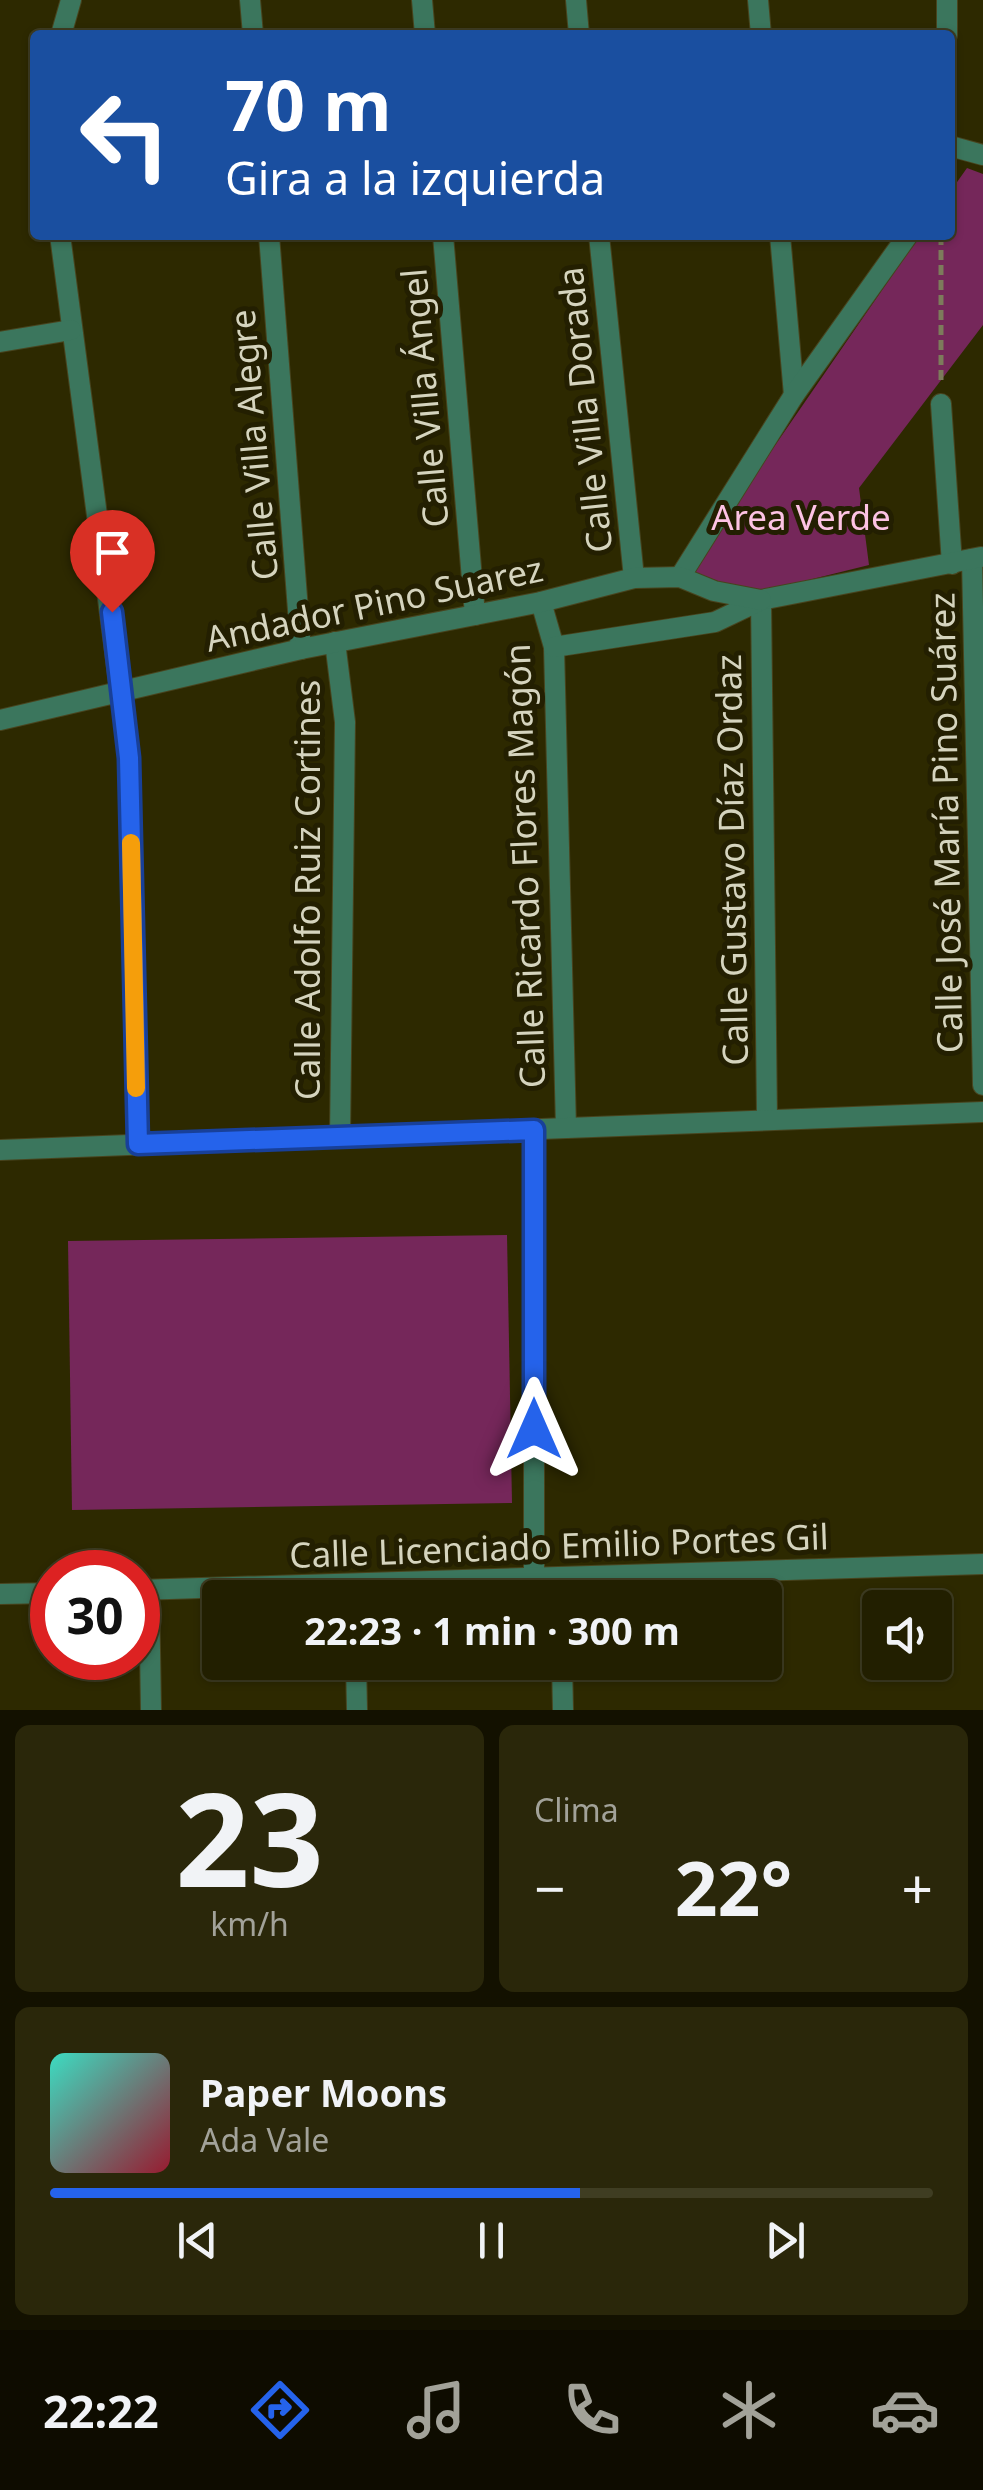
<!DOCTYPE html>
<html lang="es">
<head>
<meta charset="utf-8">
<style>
	body { margin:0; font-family:"Noto Sans",sans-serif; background:#2a270a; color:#f1f3f6; height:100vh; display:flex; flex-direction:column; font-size:38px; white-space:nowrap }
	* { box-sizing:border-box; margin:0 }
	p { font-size:32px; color:#a2a299 }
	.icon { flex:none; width:55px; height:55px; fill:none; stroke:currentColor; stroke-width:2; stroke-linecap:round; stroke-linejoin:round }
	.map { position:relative; height:1710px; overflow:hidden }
	.side { display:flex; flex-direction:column; gap:15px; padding:15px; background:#131100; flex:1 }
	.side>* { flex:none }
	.banner { position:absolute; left:30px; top:30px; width:925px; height:210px; border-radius:10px; box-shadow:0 2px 8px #0004,0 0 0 2px #3f3d22; background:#1a4fa0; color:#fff; overflow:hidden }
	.controls { position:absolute; left:862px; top:1590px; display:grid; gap:20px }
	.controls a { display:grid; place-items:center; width:90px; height:90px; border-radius:10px; background:#221f00; box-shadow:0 2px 8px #0004,0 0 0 2px #3f3d22; font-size:50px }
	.speed { position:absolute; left:30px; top:1550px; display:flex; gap:20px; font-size:50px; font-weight:700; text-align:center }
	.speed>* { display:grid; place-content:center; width:130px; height:130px; border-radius:50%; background:#221f00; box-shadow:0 2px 8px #0004,0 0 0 2px #3f3d22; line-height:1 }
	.speed .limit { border:15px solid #d22; background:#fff; color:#111 }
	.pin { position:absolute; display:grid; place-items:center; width:85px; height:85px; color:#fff; margin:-102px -42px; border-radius:50% 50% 50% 0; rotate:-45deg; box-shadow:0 0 10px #0007 }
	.pin .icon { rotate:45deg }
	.me { position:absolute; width:110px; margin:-55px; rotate:0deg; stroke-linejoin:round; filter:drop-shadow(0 0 8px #0008) }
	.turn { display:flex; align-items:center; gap:35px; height:210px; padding:0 30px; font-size:45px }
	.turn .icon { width:130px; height:130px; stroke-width:2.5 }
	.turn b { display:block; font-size:70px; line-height:85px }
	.big { font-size:75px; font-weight:700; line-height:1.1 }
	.side .card { flex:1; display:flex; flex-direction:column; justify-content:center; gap:15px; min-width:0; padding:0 35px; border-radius:15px; background:#2a270a }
	.side .dial { align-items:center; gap:0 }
	.dial b { font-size:130px; line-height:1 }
	.song { display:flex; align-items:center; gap:30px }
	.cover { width:120px; height:120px; border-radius:15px; background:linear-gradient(135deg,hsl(170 70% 55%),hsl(350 70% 35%)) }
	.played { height:10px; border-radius:5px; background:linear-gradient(90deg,#2563eb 60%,#3f3d22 60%) }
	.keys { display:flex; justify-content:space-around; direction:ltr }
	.heat { display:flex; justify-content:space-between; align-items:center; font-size:55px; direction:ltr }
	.side .tiles { flex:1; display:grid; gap:15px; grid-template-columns:1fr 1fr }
	.card:last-child { grid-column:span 2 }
	.trip { position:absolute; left:202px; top:1580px; width:580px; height:100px; border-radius:10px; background:#221f00; box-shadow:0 2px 8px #0004,0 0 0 2px #3f3d22; font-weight:700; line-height:100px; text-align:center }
	.tab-bar { display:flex; height:160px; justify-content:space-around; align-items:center; background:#0e0c00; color:#a2a299 }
	.tab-bar .icon { width:70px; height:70px }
	.tab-bar .current { color:#2563eb }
	.tab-bar b { font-size:45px; color:#f1f3f6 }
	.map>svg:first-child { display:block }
	.green { fill:#75275a }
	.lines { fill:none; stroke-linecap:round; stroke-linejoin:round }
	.minor-casing { stroke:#48441e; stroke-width:22 }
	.path { stroke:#7d7b5b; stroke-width:5; stroke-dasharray:10 5; stroke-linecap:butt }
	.minor { stroke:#3b765d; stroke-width:20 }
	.route-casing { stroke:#184099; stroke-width:25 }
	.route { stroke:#2563eb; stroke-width:18 }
	.slow { stroke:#f59e0b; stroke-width:18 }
	.labels { text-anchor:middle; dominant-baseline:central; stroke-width:10; stroke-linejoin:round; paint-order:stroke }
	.street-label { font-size:35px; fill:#d5d4be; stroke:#231f01 }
	.park-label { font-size:35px; fill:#fdc3e4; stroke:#231f01 }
</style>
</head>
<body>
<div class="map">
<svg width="983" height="1710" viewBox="0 0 983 1710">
	<rect width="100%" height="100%" fill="#2d2900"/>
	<g class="green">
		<polygon points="967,168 983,174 983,325 859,488 869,565 752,594 689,570 920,235 950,235 950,192"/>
		<polygon points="507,1235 512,1503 72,1510 68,1241"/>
	</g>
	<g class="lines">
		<g class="minor-casing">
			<g id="minor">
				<polyline points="250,0 253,35"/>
				<polyline points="422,0 425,35"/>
				<polyline points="576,0 579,35"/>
				<polyline points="758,0 761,35"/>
				<polyline points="947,0 947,35"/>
				<polyline points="61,35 71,0"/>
				<polyline points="950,146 983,155"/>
				<polyline points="60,235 129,758 138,1144"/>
				<polyline points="269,235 301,649"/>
				<polyline points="443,235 475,615"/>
				<polyline points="599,235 634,578"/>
				<polyline points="780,235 794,395"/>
				<polyline points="0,342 71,330"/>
				<polyline points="941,404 952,564"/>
				<polyline points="972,559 983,1085"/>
				<polyline points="680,577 794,395 908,235"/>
				<polyline points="761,600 767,1119"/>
				<polyline points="541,602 554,647 566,1128"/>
				<polyline points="335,642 345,722 340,1137"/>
				<polyline points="554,647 715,622 761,600 981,557"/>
				<polyline points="0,720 301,649 541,602 634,578 680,577 714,591 761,600"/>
				<polyline points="534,1130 534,1578"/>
				<polyline points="0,1150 983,1112"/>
				<polyline points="138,1590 983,1564"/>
				<polyline points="149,1590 151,1710"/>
				<polyline points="0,1594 52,1593"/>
				<polyline points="356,1662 357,1710"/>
				<polyline points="562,1662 563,1710"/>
			</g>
		</g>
		<polyline class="path" points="941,235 941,382"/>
		<use href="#minor" class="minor"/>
	</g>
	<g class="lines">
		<g class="route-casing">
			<polyline id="route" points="112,612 129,758 138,1144 534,1130 534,1429"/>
		</g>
		<use href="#route" class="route"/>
		<polyline class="slow" points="131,843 136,1088"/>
	</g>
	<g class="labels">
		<g class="street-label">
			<text transform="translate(424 398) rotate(-95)">Calle Villa Ángel</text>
			<text transform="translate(584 410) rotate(-96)">Calle Villa Dorada</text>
			<text transform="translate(253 445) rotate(-95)">Calle Villa Alegre</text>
			<text transform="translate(374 603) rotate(-12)">Andador Pino Suarez</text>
			<text transform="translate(945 823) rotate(-91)">Calle José María Pino Suárez</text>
			<text transform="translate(731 860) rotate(-91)">Calle Gustavo Díaz Ordaz</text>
			<text transform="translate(524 866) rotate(-92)">Calle Ricardo Flores Magón</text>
			<text transform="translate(306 890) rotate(-90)">Calle Adolfo Ruiz Cortines</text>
			<text transform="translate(559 1545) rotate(-2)">Calle Licenciado Emilio Portes Gil</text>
		</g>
		<g class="park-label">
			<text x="801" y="516">Area Verde</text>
		</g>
	</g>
</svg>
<div class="controls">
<a><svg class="icon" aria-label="sound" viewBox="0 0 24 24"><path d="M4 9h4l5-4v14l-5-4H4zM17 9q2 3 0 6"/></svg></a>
</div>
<div class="speed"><div class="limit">30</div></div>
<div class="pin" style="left:112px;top:612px;background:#d93025"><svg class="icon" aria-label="arrive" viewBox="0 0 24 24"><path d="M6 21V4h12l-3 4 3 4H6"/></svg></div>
<svg class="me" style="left:534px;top:1429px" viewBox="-20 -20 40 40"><path d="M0-17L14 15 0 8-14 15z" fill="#2563eb" stroke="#fff" stroke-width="4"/></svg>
<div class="trip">22:23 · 1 min · 300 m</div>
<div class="banner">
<div class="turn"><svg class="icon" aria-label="left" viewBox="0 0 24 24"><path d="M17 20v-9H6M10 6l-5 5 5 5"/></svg><div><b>70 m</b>Gira a la izquierda</div></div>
</div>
</div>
<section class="side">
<div class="tiles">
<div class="card dial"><b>23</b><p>km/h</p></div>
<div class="card"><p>Clima</p>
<div class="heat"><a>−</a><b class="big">22°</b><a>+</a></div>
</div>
<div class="card">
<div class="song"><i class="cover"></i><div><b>Paper Moons</b><p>Ada Vale</p></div></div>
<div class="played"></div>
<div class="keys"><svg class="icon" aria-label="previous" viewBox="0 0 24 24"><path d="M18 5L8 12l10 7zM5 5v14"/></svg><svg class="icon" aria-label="pause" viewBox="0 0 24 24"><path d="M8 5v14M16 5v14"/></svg><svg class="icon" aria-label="next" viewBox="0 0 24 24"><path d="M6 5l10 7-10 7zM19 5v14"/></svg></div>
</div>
</div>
</section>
<nav class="tab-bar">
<b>22:22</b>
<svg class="icon current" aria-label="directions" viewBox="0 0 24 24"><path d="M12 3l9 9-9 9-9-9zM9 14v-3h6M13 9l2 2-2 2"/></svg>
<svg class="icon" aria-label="music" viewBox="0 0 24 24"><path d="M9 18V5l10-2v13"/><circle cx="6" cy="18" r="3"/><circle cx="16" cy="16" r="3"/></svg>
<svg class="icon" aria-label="phone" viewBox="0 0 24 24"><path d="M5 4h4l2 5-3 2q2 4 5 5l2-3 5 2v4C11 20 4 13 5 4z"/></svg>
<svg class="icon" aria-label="climate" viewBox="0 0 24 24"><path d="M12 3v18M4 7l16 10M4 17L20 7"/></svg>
<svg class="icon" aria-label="car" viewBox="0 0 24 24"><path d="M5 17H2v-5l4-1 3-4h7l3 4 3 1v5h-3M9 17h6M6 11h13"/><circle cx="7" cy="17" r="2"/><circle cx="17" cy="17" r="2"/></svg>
</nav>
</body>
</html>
